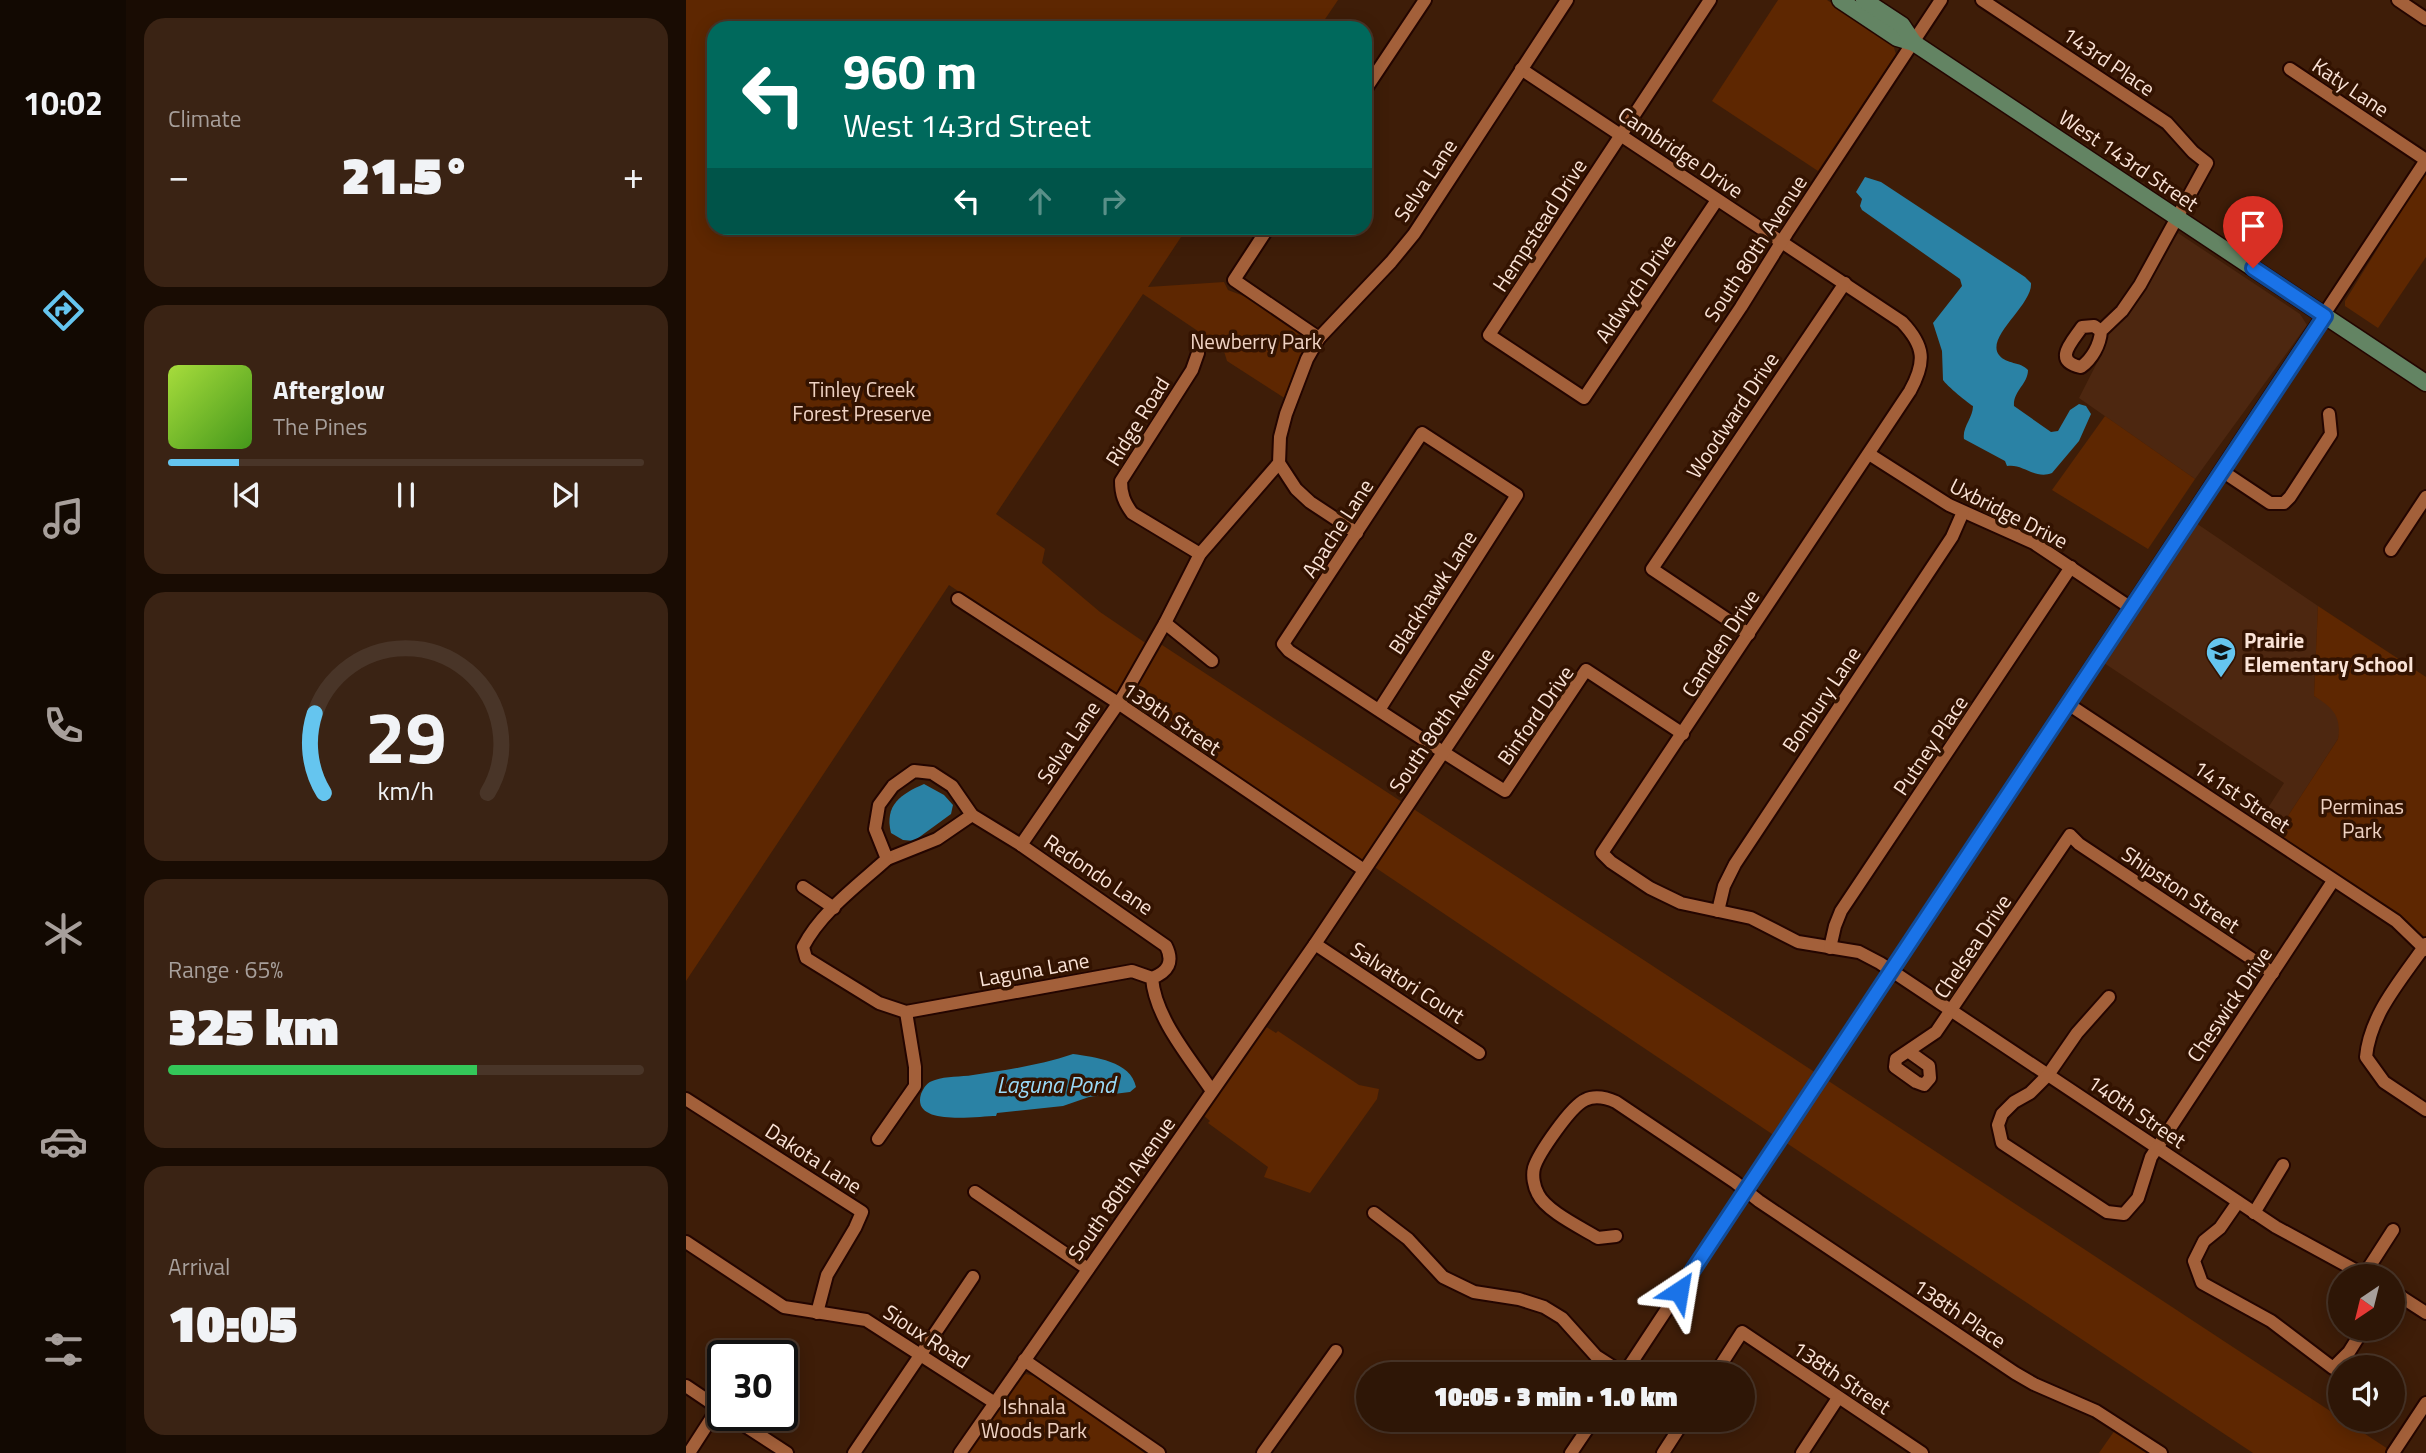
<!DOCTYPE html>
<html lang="en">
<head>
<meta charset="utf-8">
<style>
	body { margin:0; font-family:"Titillium Web",sans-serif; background:#3a2314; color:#f1f3f6; height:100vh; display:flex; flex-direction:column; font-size:26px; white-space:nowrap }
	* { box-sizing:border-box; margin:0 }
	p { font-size:23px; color:#a79f9b }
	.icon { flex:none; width:38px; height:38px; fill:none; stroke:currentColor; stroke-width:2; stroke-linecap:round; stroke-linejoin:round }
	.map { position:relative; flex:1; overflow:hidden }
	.drawer { display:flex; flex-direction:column; gap:18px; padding:18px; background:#190c03; width:560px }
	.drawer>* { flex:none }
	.hud { position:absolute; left:21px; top:21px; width:665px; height:214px; border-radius:21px; box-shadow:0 4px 18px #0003,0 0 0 2px #493528; background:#00695c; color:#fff; overflow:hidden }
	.needle { width:46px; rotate:215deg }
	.controls { position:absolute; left:1642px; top:1264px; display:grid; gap:14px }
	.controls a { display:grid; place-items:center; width:77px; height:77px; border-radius:50%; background:#2e1606; box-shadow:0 4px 18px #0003,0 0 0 2px #493528; font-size:35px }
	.speed { position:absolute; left:21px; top:1340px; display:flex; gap:14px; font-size:35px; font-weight:700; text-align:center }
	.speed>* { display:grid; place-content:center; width:91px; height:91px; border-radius:50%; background:#2e1606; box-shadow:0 4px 18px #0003,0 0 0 2px #493528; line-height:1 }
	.speed .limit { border:4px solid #111; border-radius:10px; background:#fff; color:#111 }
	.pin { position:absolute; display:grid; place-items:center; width:60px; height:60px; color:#fff; margin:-72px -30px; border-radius:50% 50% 50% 0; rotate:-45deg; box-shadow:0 0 7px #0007 }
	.pin .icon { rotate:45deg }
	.me { position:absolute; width:77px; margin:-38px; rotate:33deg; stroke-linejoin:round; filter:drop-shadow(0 0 5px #0008) }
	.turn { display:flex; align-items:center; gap:24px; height:147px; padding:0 21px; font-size:32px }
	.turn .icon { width:91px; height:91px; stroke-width:2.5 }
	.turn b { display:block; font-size:49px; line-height:60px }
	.lanes { display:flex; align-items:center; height:66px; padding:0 21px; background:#0003; justify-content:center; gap:35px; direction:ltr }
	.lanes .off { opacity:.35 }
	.big { font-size:52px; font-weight:800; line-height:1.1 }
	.drawer .widget { flex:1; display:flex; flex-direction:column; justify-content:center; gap:10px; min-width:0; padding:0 24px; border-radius:21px; background:#3a2314 }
	.drawer .dial { align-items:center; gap:0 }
	.dial svg { height:182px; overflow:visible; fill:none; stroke:#493528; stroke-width:7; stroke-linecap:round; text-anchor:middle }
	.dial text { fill:#f1f3f6; stroke:none }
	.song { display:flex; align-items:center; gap:21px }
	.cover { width:84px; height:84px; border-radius:10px; background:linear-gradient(135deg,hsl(80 70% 55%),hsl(100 70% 35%)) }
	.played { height:7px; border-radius:4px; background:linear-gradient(90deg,#65c5ef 15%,#493528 15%) }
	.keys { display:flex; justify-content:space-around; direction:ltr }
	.heat { display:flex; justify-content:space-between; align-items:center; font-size:38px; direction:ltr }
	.charge { height:10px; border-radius:5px; background:linear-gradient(90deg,#34c759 65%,#493528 0) }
	.trip { position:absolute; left:670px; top:1362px; width:399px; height:70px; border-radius:35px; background:#2e1606; box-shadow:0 4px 18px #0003,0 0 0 2px #493528; font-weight:800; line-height:70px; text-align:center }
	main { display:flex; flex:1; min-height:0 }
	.tab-bar { display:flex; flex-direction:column; width:126px; justify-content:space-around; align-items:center; background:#120902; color:#a79f9b }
	.tab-bar .icon { width:49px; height:49px }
	.tab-bar .on { color:#65c5ef }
	.tab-bar b { font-size:32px; color:#f1f3f6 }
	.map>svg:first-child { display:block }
	.built { fill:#4d2710 }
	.green { fill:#5e2701 }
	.water { fill:#2a82a5 }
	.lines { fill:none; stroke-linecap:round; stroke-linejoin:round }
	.minor-casing { stroke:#230500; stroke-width:16 }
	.major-casing { stroke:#230500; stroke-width:19 }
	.minor { stroke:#a3603a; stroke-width:12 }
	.major { stroke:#638463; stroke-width:16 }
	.route-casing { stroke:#114b97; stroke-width:18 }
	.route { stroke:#1a73e8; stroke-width:12 }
	.labels { text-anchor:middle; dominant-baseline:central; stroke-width:7; stroke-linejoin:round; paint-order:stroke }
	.street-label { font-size:21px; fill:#fae3d7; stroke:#331301 }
	.park-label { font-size:21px; fill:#efd2c3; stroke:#331301 }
	.poi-label { font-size:21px; font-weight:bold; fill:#fae3d7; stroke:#331301; text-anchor:start }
	.water-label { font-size:23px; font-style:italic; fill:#9adaf8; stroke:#331301 }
</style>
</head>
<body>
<main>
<nav class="tab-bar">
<b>10:02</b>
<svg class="icon on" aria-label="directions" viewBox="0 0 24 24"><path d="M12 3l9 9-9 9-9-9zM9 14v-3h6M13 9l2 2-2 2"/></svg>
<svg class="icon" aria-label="music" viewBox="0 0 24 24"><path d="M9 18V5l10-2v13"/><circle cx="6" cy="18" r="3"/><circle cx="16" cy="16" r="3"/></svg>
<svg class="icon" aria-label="phone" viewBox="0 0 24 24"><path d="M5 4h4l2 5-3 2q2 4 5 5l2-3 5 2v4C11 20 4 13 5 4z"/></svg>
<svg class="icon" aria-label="climate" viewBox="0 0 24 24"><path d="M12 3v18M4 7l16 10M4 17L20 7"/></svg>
<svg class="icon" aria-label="car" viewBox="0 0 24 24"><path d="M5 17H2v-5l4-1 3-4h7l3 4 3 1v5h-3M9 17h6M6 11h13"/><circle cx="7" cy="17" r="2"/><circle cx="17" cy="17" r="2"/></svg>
<svg class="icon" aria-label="filters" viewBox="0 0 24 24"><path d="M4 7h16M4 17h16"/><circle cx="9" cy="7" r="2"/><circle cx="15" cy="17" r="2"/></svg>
</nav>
<section class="drawer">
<div class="widget"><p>Climate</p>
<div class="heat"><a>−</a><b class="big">21.5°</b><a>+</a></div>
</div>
<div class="widget">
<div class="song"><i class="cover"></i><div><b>Afterglow</b><p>The Pines</p></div></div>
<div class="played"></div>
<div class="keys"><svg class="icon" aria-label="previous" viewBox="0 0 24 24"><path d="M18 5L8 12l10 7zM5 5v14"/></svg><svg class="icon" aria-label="pause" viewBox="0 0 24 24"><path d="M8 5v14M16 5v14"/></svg><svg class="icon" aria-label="next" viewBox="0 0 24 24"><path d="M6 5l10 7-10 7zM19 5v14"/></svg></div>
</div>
<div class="widget dial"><svg viewBox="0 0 100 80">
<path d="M14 69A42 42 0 1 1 86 69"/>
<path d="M14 69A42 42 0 0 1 10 34" stroke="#65c5ef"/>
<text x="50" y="56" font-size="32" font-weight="700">29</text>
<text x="50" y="72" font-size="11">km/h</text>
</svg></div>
<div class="widget"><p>Range · 65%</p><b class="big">325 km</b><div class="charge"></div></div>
<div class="widget"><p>Arrival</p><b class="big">10:05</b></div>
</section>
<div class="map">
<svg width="1740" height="1453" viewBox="0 0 1740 1453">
	<rect width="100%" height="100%" fill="#3e1d08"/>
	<g class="built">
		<polygon points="1492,233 1614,314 1621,325 1509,479 1393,398 1419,347 1421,332"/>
		<polygon points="1507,521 1632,606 1628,696 1641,702 1648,710 1653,720 1654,730 1652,739 1589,836 1571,825 1598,783 1415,661"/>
	</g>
	<g class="green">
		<polygon points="0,0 652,0 633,28 28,28 28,228 501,228 462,287 538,282 542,290 563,298 621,336 624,343 600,399 541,361 537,348 457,294 310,514 359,549 356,563 414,612 461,644 429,697 263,585 0,981"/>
		<polygon points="1092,0 1141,0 1206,42 1210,54 1132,171 1026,101"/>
		<polygon points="1740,171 1740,257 1692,328 1659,306 1659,301"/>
		<polygon points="1419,416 1509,479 1462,549 1366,490"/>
		<path d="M1632,606L1740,677V937L1736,939L1589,836L1652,739C1656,716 1646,707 1628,696Z"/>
		<polygon points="473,643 716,802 679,858 675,861 440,702"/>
		<polygon points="726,808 1130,1073 1089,1136 687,866"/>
		<polygon points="579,1026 590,1033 592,1031 673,1085 693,1089 691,1099 624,1193 578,1177 582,1167 522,1123 524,1121 517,1115"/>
		<polygon points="1141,1080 1702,1449 1699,1453 1567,1453 1099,1142"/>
		<polygon points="340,1374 348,1376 461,1453 281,1453 334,1377"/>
		<polygon points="1429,1430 1465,1453 1413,1453"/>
	</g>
	<g class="water">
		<path d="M1179,177L1195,182L1339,277L1345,283C1347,305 1299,337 1313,355C1321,365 1334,361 1342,370C1342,384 1327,391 1328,406L1365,432L1372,431L1384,410L1393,404L1400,406L1405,414L1393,441L1366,473C1349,480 1337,463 1321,466L1319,461L1278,439C1276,427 1287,418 1287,406C1283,404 1260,385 1257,380L1256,351L1247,323L1276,286L1274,279L1176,210L1174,206L1176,199L1170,192Z"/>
		<path d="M238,784L258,795L267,805L265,814L228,841L217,840L205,833C198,805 215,794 238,784Z"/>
		<path d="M387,1054C408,1057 445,1061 450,1087L444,1092L403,1097L377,1106L311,1113L310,1116C291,1116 225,1127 235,1094C238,1087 241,1082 249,1080C260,1076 275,1077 287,1075C321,1070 354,1065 387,1054Z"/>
	</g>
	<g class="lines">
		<g class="minor-casing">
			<g id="minor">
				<polyline points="1024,0 803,335 898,398 1031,200"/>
				<path d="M1296,0L1481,123L1507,152L1521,163L1454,285L1436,311L1415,331C1414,345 1406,359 1395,367C1366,361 1386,342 1396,327L1408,326L1415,331"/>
				<polyline points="1712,0 1740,19"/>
				<path d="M835,69L1216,322C1239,346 1240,362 1224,391L916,853L925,862L964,888L995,903L1065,918L1112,942L1173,952L1194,963L1590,1227L1680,1276"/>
				<polyline points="1604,69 1740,160"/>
				<polyline points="679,90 739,0"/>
				<polyline points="582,228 548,280 633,338"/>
				<path d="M512,353L506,370L435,481C435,494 438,502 446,513L514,554"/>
				<polyline points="1183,454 1263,505 1348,543 1445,608"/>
				<polyline points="593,463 610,489 624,502 671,533"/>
				<polyline points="1536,471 1584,503 1598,503 1604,497 1645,434 1643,414"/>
				<polyline points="1705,550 1740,497"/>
				<polyline points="272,599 432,703 678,870"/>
				<polyline points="479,623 526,661"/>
				<polyline points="1063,634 966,569 1159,283"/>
				<polyline points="1382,704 1710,921 1740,950"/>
				<path d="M693,710L831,495L736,433L597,644L603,651C675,699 746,746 819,791L900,670L997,734"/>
				<polyline points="335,845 438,695 479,623 514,554 593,463 594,437 600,414 621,359 633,338 705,262 728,234 881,0"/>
				<polyline points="201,859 251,839 286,815"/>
				<polyline points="117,887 148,908"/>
				<polyline points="1032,911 1038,886 1049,864 1266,537 1277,512"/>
				<polyline points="629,944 793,1053"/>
				<path d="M1740,944C1716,979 1684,1014 1680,1057L1698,1082L1740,1110"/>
				<polyline points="1144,948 1149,926 1155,911 1385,567"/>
				<path d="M466,978C482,972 488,962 480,946L335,845L286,815L266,786L246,773L228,771L207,786L193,805L189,829L201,859C171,886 135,912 117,947L120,958L193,1003L220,1012L446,971L466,978C469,1018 504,1058 526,1091"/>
				<polyline points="1423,997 1391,1033 1362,1075 1344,1093 1328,1102 1316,1114 1312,1125 1316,1143 1421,1212 1438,1214 1452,1198 1465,1157 1647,881"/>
				<polyline points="1222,1051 1243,1066 1244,1078 1238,1085 1230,1082 1209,1067 1210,1059 1250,1032 1384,835 1393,844 1587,973"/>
				<polyline points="0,1099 176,1212 169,1228 141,1275 131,1313"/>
				<polyline points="192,1139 229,1086 229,1067 220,1012"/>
				<polyline points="289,1192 402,1269"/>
				<polyline points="1552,1202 1534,1228 1518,1241 1508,1261 1516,1283 1585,1321 1647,1368 1663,1352 1678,1328"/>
				<polyline points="688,1213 722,1239 757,1277 788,1292 833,1299 858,1307 876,1318 910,1356 938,1374"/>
				<polyline points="1568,1213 1597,1165"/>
				<path d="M930,1236L912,1238C896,1228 860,1211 852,1194C848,1187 846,1176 848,1168C852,1154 885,1106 899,1100C909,1095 921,1098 930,1102L1049,1182L1073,1201L1329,1373L1348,1384L1410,1411L1475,1453"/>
				<polyline points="0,1242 98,1307 180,1320 309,1403"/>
				<polyline points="1678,1275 1707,1230"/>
				<polyline points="1706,1291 1740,1313"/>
				<polyline points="338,1360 473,1453"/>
				<polyline points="938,1374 1740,160"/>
				<polyline points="1029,1374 1056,1332 1236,1453"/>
				<polyline points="0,1386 37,1411"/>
				<polyline points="44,1416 101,1453"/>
				<polyline points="3,1453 32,1408"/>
				<polyline points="168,1453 287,1277"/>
				<polyline points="274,1453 629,944 1055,307 1101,233 1255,0"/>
				<polyline points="577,1453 650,1351"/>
				<polyline points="885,1453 908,1419"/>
				<polyline points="977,1453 999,1419"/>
				<polyline points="1116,1453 1152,1398"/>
				<polyline points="1707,1453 1740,1403"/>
			</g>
		</g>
		<g class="major-casing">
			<g id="major">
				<polyline points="1154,0 1211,38 1228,43 1740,383"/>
				<polyline points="1178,0 1216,25 1228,43"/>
			</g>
		</g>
		<use href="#minor" class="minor"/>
		<use href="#major" class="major"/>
	</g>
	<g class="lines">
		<g class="route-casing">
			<polyline id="route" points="993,1291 1639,316 1567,268"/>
		</g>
		<use href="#route" class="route"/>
	</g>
	<defs>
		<g id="school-pin" transform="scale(1.575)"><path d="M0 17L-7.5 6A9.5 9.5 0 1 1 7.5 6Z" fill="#65c5ef" stroke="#331301"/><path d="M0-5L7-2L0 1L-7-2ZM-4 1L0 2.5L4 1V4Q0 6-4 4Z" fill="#111"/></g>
	</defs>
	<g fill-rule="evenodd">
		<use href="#school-pin" x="1535" y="652"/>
	</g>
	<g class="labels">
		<g class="street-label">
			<text transform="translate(1423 61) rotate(34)">143rd Place</text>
			<text transform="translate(1665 87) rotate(34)">Katy Lane</text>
			<text transform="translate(995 152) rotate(34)">Cambridge Drive</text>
			<text transform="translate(1443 160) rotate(34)">West 143rd Street</text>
			<text transform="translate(739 180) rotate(-56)">Selva Lane</text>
			<text transform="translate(853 225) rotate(-57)">Hempstead Drive</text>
			<text transform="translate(1069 248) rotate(-57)">South 80th Avenue</text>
			<text transform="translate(949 288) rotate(-56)">Aldwych Drive</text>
			<text transform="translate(1046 415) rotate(-56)">Woodward Drive</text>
			<text transform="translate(451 421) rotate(-58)">Ridge Road</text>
			<text transform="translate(1323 513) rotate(27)">Uxbridge Drive</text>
			<text transform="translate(651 528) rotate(-57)">Apache Lane</text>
			<text transform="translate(746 592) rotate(-57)">Blackhawk Lane</text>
			<text transform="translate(1034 643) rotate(-57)">Camden Drive</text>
			<text transform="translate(1135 699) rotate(-56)">Bonbury Lane</text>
			<text transform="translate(849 715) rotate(-55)">Binford Drive</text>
			<text transform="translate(486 718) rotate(34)">139th Street</text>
			<text transform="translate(755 720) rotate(-56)">South 80th Avenue</text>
			<text transform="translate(382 742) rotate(-56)">Selva Lane</text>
			<text transform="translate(1244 745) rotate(-56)">Putney Place</text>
			<text transform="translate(1556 796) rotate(34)">141st Street</text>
			<text transform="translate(413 874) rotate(34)">Redondo Lane</text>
			<text transform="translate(1495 889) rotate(34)">Shipston Street</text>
			<text transform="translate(1286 946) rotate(-56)">Chelsea Drive</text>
			<text transform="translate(348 969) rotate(-10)">Laguna Lane</text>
			<text transform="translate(722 982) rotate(33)">Salvatori Court</text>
			<text transform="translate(1543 1004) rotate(-56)">Cheswick Drive</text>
			<text transform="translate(1451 1111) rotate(34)">140th Street</text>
			<text transform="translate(128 1158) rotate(33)">Dakota Lane</text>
			<text transform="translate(435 1188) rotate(-55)">South 80th Avenue</text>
			<text transform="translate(1274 1313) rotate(34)">138th Place</text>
			<text transform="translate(241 1336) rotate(33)">Sioux Road</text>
			<text transform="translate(1156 1377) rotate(34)">138th Street</text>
		</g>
		<g class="park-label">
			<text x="570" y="341">Newberry Park</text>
			<text x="176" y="389">Tinley Creek<tspan x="176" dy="24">Forest Preserve</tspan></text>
			<text x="1676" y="806">Perminas<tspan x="1676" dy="24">Park</tspan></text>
			<text x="348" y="1406">Ishnala<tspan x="348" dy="24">Woods Park</tspan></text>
		</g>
		<g class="poi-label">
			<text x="1558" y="640">Prairie<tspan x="1558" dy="24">Elementary School</tspan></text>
		</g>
		<g class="water-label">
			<text x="370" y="1084">Laguna Pond</text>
		</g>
	</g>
</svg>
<div class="controls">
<a><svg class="needle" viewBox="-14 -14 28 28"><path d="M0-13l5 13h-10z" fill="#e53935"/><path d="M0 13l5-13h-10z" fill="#a79f9b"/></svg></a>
<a><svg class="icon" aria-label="sound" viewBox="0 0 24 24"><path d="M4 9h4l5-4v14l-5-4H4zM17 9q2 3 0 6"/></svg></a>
</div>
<div class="speed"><div class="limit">30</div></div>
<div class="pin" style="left:1567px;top:268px;background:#d93025"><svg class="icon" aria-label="arrive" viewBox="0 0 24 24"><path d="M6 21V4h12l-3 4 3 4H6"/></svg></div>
<svg class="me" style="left:993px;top:1291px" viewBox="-20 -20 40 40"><path d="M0-17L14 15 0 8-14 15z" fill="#1a73e8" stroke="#fff" stroke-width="4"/></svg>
<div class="trip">10:05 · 3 min · 1.0 km</div>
<div class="hud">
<div class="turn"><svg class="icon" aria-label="left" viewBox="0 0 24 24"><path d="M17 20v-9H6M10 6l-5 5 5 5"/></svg><div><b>960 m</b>West 143rd Street</div></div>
<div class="lanes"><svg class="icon" aria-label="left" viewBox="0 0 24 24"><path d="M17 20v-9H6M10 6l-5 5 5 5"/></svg><svg class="icon off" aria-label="ahead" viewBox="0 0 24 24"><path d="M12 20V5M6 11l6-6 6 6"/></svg><svg class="icon off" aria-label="right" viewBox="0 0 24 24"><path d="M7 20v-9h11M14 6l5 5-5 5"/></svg></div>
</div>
</div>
</main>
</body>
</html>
